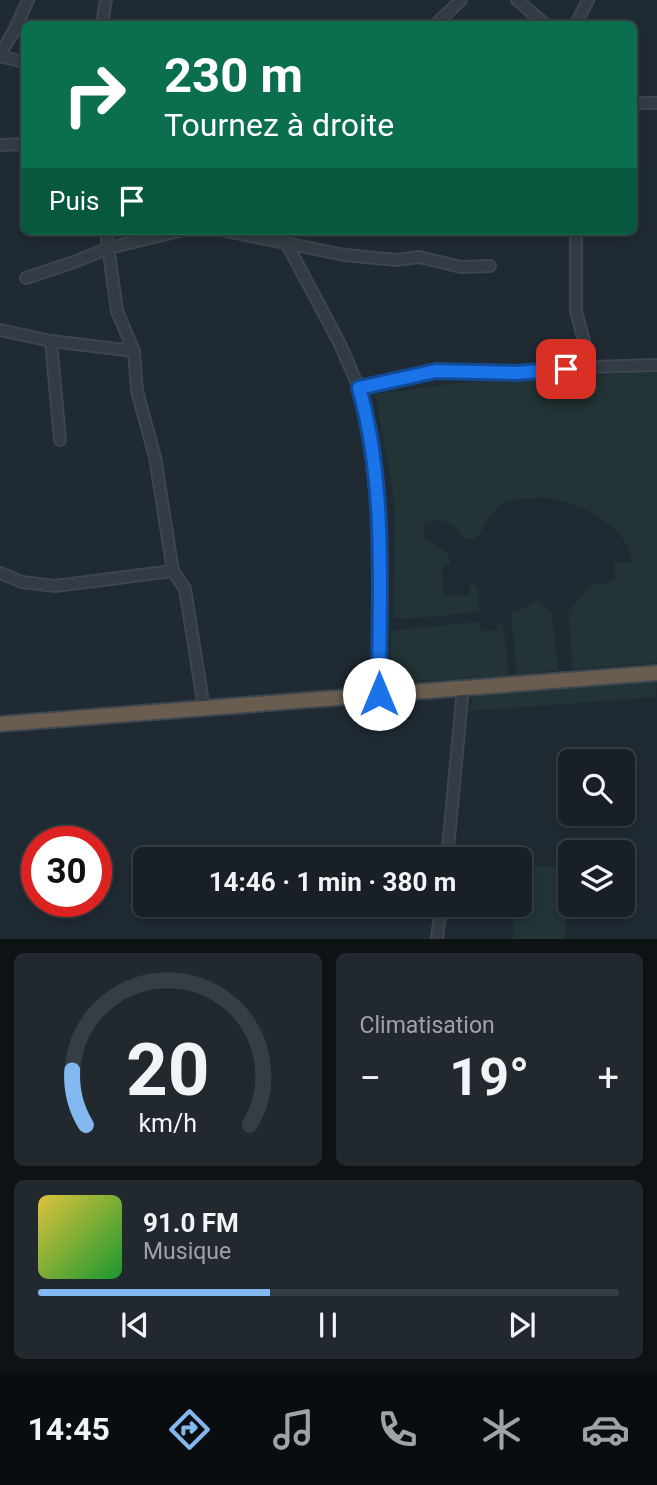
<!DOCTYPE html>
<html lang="fr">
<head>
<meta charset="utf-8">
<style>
	body { margin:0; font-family:Roboto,sans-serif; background:#21282e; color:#f1f3f6; height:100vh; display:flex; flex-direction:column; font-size:26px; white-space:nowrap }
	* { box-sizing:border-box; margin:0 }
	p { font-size:23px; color:#9fa3a7 }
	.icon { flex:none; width:38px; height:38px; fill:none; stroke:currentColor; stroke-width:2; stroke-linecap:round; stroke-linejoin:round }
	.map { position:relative; height:939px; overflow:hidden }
	.panel { display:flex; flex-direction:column; gap:14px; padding:14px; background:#0d1215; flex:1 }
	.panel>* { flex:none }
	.banner { position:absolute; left:21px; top:21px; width:616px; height:214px; border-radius:10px; box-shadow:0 4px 10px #0003,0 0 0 2px #363e43; background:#0b6e4f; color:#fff; overflow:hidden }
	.buttons { position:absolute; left:558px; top:749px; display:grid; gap:14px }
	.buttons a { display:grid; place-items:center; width:77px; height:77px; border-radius:10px; background:#182026; box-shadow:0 4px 10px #0003,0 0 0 2px #363e43; font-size:35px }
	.speed { position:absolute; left:21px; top:826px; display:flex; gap:14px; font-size:35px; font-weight:700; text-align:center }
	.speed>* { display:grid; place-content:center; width:91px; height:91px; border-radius:50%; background:#182026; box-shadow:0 4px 10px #0003,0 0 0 2px #363e43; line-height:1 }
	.speed .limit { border:10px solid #d22; background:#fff; color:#111 }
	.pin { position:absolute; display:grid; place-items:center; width:60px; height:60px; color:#fff; margin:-30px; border-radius:14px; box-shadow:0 4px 10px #0006 }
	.me { position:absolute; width:77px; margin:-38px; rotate:0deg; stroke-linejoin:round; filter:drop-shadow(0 0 5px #0008) }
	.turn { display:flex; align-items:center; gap:24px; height:147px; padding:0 28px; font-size:32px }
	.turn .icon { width:91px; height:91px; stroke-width:2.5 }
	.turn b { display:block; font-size:49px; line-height:60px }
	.then { display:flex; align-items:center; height:66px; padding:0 28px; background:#0003; gap:14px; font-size:26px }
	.big { font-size:52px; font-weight:700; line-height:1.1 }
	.panel .tile { flex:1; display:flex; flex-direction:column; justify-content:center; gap:10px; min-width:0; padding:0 24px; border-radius:10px; background:#21282e }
	.panel .dial { align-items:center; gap:0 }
	.dial svg { height:182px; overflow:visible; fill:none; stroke:#363e43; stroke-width:7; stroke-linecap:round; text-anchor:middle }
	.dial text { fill:#f1f3f6; stroke:none }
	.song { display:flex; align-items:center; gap:21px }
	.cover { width:84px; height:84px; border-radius:10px; background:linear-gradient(135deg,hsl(50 70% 55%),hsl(130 70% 35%)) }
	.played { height:7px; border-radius:4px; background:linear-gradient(90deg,#83b8f0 40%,#363e43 40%) }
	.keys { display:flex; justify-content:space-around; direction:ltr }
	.heat { display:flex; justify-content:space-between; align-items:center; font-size:38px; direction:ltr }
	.panel .tiles { flex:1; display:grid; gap:14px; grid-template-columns:1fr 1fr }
	.tile:last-child { grid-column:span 2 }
	.trip { position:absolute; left:133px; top:847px; width:399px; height:70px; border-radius:10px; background:#182026; box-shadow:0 4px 10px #0003,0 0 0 2px #363e43; font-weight:700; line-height:70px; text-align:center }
	.dock { display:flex; height:112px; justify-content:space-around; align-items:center; background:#0a0d0f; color:#9fa3a7 }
	.dock .icon { width:49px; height:49px }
	.dock .on { color:#83b8f0 }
	.dock b { font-size:32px; color:#f1f3f6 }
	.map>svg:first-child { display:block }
	.grass { fill:#223435 }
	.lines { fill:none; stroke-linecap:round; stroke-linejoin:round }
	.minor-casing { stroke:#3d454e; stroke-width:14 }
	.highway-casing { stroke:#3e474f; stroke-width:18 }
	.minor { stroke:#333c44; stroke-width:10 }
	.highway { stroke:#6a5d50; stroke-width:14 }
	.route-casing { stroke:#114b97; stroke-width:18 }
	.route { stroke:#1a73e8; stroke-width:12 }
</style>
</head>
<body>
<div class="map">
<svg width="657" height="939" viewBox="0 0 657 939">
	<rect width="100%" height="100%" fill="#202a33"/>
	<g class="grass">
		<path d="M657,372V663L573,669L568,612L593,583L598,585L615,580L614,563L632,562C630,528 578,501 547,498C540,497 533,498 526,499C518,499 506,500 500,505C488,514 484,531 475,539H463C459,523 436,514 423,525L425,538L446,552L451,563L442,568L443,596L470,595V582L474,583L479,591V610C467,614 402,621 393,617L395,517L392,486L375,394L465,382Z"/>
		<polygon points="538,600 552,613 558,670 517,675 511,613 519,611"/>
		<polygon points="479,622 482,631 497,631 497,623 503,623 509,676 403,682 397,682 390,676 391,632 396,630"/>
		<polygon points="657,680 656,697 471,711 469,708 474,697 481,694"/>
		<polygon points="520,865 570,868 565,939 513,939 515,905 520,905"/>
	</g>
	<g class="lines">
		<g class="minor-casing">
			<g id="minor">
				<polyline points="517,0 545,24"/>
				<polyline points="102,24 106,0"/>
				<polyline points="436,24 461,0"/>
				<polyline points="576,24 588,0"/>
				<polyline points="0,54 14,31 28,0"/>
				<polyline points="0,56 24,62"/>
				<polyline points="634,103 657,103"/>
				<polyline points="0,145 24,144"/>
				<polyline points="106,231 117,311 134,351 137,391 155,457 173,571 185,589 204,708"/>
				<polyline points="226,231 345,255 396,260 419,257 461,267 490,266"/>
				<polyline points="280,231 340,344 359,388 368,419 379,516 379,694"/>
				<polyline points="576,231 576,311 591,367"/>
				<polyline points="26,278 74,262 109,248 179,231"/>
				<polyline points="0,330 51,341 134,351"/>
				<polyline points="51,341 60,440"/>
				<polyline points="359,388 436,371 515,373 591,367 657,365"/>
				<polyline points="0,573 22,582 55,586 173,571"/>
				<polyline points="447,859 463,688"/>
				<polyline points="437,939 441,905"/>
			</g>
		</g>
		<g class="highway-casing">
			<polyline id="highway" points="0,724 657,673"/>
		</g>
		<use href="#minor" class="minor"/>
		<use href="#highway" class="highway"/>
	</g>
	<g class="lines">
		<g class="route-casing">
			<path id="route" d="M379,694C379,593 387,486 359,388L436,371L516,373L566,369"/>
		</g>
		<use href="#route" class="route"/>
	</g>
</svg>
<div class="buttons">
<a><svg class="icon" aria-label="search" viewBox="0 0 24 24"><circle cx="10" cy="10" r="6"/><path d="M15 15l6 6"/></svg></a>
<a><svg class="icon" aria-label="layers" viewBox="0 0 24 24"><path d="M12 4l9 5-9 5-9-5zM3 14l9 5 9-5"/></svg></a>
</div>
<div class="speed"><div class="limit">30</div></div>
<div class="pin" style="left:566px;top:369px;background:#d93025"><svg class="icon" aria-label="arrive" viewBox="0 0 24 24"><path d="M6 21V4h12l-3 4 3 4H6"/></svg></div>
<svg class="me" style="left:379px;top:694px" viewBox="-20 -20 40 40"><circle r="19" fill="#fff"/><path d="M0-13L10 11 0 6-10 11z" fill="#1a73e8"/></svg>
<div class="trip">14:46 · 1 min · 380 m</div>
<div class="banner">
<div class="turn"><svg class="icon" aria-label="right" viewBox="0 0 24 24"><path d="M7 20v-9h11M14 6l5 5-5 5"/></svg><div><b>230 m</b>Tournez à droite</div></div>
<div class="then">Puis<svg class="icon" aria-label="arrive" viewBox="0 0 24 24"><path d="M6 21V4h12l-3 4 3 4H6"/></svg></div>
</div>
</div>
<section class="panel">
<div class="tiles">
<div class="tile dial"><svg viewBox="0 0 100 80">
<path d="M14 69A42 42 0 1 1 86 69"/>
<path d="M14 69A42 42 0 0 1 8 45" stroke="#83b8f0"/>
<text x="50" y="56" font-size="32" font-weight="700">20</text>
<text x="50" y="72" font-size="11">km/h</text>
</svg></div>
<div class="tile"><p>Climatisation</p>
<div class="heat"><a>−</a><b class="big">19°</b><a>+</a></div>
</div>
<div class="tile">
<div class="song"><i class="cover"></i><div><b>91.0 FM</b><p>Musique</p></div></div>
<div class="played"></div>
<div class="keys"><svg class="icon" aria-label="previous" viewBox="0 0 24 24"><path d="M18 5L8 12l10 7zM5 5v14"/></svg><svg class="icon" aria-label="pause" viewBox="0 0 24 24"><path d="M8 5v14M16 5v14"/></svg><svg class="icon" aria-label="next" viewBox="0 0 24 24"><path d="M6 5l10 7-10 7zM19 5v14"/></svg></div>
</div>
</div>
</section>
<nav class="dock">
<b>14:45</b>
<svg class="icon on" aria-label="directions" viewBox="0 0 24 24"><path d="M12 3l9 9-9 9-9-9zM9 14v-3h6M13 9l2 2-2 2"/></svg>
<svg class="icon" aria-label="music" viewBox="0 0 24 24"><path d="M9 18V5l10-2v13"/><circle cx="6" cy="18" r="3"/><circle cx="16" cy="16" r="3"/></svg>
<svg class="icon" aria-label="phone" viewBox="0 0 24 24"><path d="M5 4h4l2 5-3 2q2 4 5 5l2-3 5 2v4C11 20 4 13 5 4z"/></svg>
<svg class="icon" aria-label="climate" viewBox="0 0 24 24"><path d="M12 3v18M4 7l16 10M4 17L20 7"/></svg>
<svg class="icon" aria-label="car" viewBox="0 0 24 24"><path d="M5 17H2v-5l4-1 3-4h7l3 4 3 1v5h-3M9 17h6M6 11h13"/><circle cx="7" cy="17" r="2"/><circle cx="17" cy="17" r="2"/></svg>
</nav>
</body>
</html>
